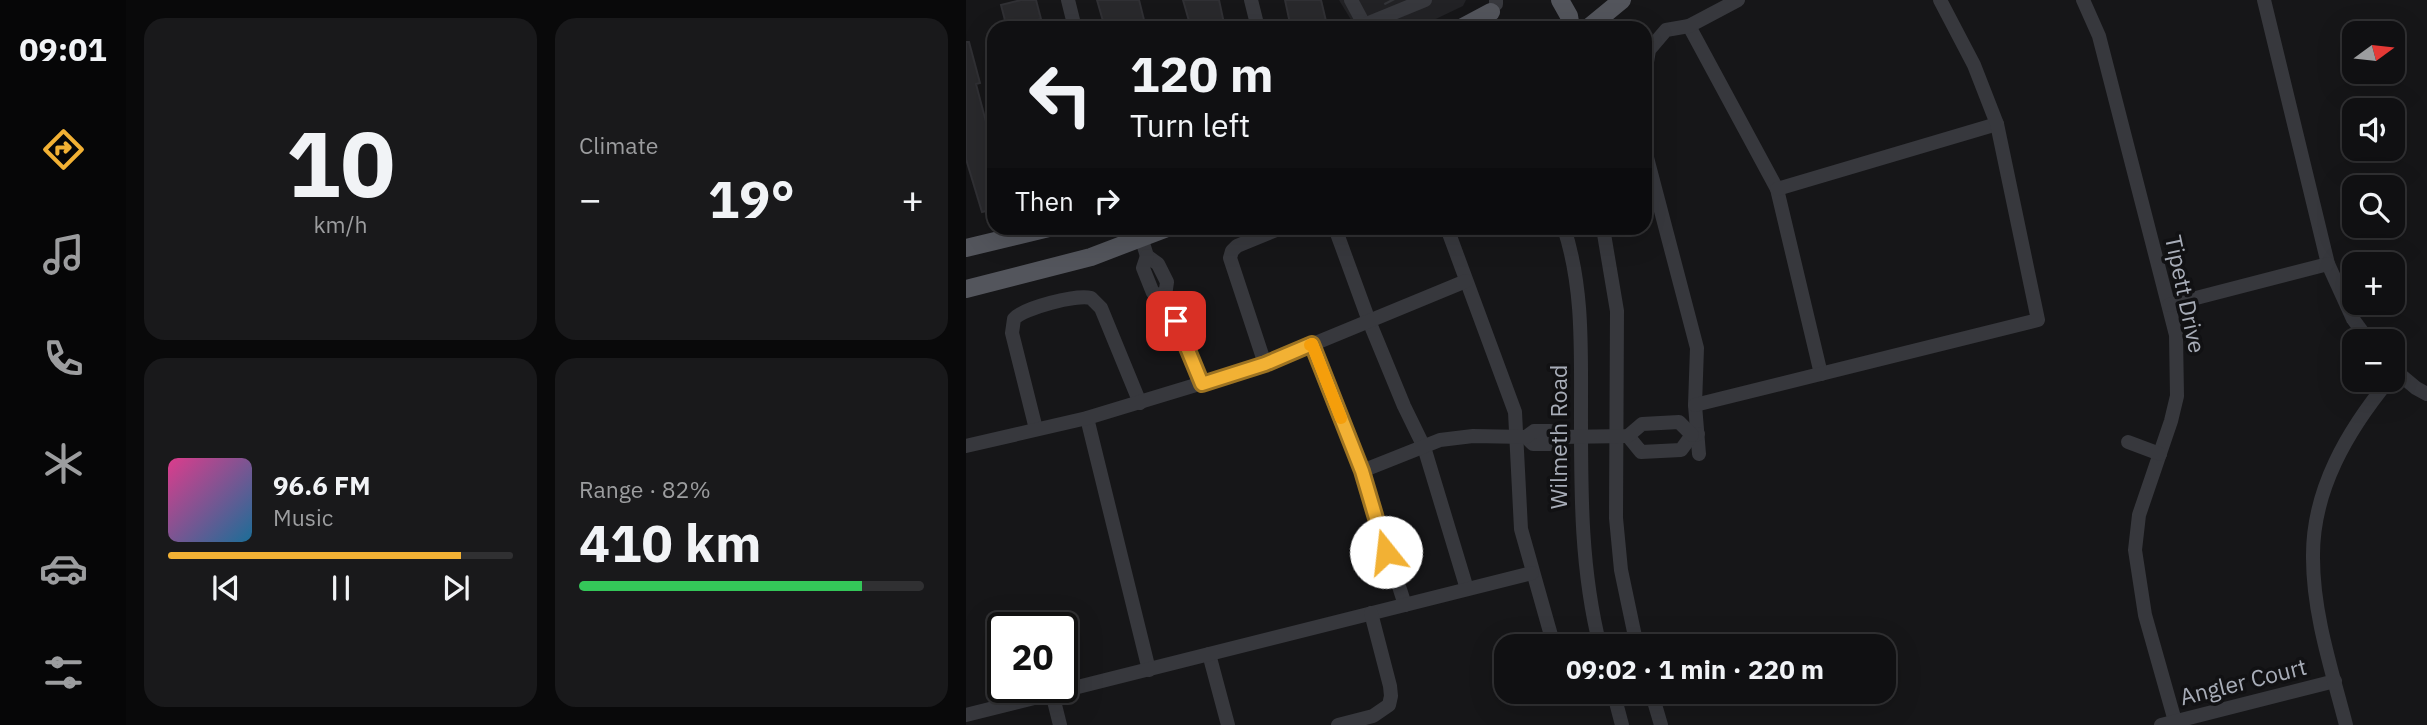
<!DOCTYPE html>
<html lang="en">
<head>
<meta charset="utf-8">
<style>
	body { margin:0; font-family:"IBM Plex Sans",sans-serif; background:#19191b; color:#f1f3f6; height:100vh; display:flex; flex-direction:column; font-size:26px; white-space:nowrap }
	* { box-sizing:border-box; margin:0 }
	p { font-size:23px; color:#9c9d9f }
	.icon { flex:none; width:38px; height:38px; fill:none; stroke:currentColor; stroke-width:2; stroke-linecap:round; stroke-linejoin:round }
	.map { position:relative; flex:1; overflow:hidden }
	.sheet { display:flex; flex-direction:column; gap:18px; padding:18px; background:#09090a; width:840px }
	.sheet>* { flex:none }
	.top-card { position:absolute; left:21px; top:21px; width:665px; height:214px; border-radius:21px; box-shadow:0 7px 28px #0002,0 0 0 2px #303032; background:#101012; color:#f1f3f6; overflow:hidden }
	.needle { width:46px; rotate:75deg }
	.fabs { position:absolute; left:1376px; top:21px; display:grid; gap:14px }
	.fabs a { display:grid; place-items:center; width:63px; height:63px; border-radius:14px; background:#101012; box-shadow:0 7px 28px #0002,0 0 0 2px #303032; font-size:35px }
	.speed { position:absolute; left:21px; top:612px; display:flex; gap:14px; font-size:35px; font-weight:700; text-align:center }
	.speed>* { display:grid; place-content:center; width:91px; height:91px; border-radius:50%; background:#101012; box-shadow:0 7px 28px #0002,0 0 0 2px #303032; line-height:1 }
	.speed .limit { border:4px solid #111; border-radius:10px; background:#fff; color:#111 }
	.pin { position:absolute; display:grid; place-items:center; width:60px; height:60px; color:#fff; margin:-30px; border-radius:14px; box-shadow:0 4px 10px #0006 }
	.me { position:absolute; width:77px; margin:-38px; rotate:344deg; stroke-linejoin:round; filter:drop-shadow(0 0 5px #0008) }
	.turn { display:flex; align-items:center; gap:24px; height:147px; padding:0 28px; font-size:32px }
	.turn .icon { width:91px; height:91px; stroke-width:2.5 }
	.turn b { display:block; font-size:49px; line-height:60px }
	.then { display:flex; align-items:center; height:66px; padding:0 28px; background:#0003; gap:14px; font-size:26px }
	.big { font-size:52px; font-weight:700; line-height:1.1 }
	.sheet .tile { flex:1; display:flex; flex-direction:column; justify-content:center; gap:10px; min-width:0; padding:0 24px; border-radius:21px; background:#19191b }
	.sheet .dial { align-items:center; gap:0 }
	.dial b { font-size:91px; line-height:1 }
	.song { display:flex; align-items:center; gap:21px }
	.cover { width:84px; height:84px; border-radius:10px; background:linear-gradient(135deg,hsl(330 70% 55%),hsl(200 70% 35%)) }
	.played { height:7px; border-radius:4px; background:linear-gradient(90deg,#f2b134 85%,#303032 85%) }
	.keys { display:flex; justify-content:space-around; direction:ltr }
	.heat { display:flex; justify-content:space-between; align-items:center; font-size:38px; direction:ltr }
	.charge { height:10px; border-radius:5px; background:linear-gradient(90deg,#34c759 82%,#303032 0) }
	.sheet .tiles { flex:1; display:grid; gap:18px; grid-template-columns:repeat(2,1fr) }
	.trip { position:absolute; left:528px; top:634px; width:402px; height:70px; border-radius:21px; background:#101012; box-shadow:0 7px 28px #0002,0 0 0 2px #303032; font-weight:700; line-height:70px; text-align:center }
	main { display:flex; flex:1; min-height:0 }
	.menu { display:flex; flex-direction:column; width:126px; justify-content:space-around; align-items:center; background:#060607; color:#9c9d9f }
	.menu .icon { width:49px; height:49px }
	.menu .selected { color:#f2b134 }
	.menu b { font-size:32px; color:#f1f3f6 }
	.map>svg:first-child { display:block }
	.built { fill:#222225 }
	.building { fill:#29292c; stroke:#303034; stroke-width:2 }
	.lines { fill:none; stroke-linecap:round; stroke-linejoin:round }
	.minor-tunnel { stroke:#333438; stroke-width:14; stroke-dasharray:14 7; stroke-linecap:butt }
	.minor { stroke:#37383d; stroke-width:14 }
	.major { stroke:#53555c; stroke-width:18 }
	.route-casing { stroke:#9d7322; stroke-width:18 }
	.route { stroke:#f2b134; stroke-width:12 }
	.slow { stroke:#f59e0b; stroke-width:12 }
	.labels { text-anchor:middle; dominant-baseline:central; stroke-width:7; stroke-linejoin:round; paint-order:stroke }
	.street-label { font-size:23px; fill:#a8adb8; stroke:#111113 }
</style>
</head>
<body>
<main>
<nav class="menu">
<b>09:01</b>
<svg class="icon selected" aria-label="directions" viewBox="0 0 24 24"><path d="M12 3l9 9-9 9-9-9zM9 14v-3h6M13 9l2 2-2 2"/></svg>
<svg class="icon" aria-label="music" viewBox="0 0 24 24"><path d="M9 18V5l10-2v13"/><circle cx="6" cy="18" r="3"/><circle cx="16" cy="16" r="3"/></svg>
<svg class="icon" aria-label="phone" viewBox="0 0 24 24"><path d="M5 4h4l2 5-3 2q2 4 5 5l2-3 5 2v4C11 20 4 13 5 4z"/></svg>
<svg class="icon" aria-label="climate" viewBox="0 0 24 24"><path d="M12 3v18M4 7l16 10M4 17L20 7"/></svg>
<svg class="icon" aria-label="car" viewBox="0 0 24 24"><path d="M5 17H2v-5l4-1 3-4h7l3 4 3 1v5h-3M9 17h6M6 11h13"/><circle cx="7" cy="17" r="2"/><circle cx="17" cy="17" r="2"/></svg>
<svg class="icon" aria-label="filters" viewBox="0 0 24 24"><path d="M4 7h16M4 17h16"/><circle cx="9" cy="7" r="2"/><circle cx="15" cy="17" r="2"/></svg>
</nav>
<section class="sheet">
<div class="tiles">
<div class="tile dial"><b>10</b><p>km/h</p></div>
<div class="tile"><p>Climate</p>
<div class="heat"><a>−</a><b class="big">19°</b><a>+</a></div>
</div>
<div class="tile">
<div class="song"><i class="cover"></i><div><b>96.6 FM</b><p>Music</p></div></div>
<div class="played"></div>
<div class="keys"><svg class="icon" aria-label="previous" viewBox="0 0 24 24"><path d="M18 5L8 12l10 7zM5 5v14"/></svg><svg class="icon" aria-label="pause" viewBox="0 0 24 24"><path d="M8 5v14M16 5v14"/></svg><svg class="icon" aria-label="next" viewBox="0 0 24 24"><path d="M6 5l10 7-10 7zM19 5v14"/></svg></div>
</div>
<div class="tile"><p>Range · 82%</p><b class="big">410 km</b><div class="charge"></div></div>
</div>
</section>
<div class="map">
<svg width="1461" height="725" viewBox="0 0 1461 725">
	<rect width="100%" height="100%" fill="#161618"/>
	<polygon class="built" points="373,0 500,0 497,6 451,28 390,28"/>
	<g class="building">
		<polygon points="55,0 70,0 75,19 41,28 35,5"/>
		<polygon points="131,0 173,0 180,28 139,28"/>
		<polygon points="217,0 253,0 259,28 225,28"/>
		<polygon points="319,0 355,0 360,21 325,28"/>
		<polygon points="0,42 3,42 14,83 10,84 20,122 28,119 28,209 16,212 0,159"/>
	</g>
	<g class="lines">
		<polyline class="minor-tunnel" points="424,0 425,2"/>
		<g class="minor">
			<polyline points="102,0 109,28"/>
			<polyline points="285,0 292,28"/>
			<polyline points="385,0 400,28"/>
			<polyline points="1117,0 1133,36 1210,335 1211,396 1205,421 1173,515 1169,550 1179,615 1209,721"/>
			<polyline points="1298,0 1362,264 1387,319 1403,341"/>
			<polyline points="530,4 530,0"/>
			<polyline points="398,25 459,0"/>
			<polyline points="723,26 811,189 855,374"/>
			<polyline points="679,74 683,50 700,30 723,26 772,0"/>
			<polyline points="679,150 731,348 729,405 733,454"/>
			<polyline points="811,189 1031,124"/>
			<polyline points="172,228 181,256 192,264 201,282 199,296 236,384"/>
			<polyline points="369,228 403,321 438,406 458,447 501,589"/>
			<polyline points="481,228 549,412 555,529 588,646"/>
			<path d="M598,228C617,286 615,346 615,407C615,488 614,567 634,646"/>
			<polyline points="637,228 651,311 650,518 655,570 671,646"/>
			<polyline points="181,256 177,268 187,293 199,296"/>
			<polyline points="1203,305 1362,264"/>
			<polyline points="346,344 396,471 439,605"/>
			<polyline points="299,364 264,258 266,251 271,246 315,228"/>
			<polyline points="1426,368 1450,388 1461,394"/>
			<polyline points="729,405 1072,320 1031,124 1008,65 974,0"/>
			<polyline points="121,418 183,670"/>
			<path d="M70,429L46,333L48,319C57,308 111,294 125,298L135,308L174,403"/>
			<polyline points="662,436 675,452 715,450 726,435 732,434"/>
			<polyline points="560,437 567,444 584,444 593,437"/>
			<polyline points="1162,442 1194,454"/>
			<polyline points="0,446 121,418 299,364 500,281"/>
			<polyline points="396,471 474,440 507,436 560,437 568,431 584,431 593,437 662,436 676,424 713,422 726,435"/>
			<polyline points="243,654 262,725"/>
			<polyline points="647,691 656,725"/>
			<polyline points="685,691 695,725"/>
			<polyline points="86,693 94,725"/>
			<polyline points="0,715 566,573"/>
			<polyline points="372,725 407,716 423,705 425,696 424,686 405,613"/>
			<polyline points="1195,725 1369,681"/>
			<path d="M1380,725C1366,671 1347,614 1347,558C1346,490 1382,430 1423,380"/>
		</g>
		<g class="major">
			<polyline points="594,0 603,16 605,28"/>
			<polyline points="495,28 525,12"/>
			<polyline points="622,28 656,0"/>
			<polyline points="0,248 83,228"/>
			<polyline points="0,289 125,257 201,228"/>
		</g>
	</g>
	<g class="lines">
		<g class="route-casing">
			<polyline id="route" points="210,321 236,384 299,364 346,344 396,471 420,552"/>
		</g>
		<use href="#route" class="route"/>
		<polyline class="slow" points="344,345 346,344 375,418"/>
	</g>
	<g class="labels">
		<g class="street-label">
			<text transform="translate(1220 294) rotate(78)">Tipett Drive</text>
			<text transform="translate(592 437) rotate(-90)">Wilmeth Road</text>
			<text transform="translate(1277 681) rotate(-14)">Angler Court</text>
		</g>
	</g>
</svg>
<div class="fabs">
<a><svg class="needle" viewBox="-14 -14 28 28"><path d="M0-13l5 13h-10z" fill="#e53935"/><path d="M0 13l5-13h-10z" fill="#9c9d9f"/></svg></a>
<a><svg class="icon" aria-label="sound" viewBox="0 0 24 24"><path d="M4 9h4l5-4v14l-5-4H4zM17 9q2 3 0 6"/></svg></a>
<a><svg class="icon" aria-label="search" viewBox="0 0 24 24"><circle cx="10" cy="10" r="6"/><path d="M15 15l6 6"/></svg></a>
<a>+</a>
<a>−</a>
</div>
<div class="speed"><div class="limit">20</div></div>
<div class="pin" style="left:210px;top:321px;background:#d93025"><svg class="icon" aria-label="arrive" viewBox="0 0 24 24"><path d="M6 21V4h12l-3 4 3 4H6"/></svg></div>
<svg class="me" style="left:420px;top:552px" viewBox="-20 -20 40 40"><circle r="19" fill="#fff"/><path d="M0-13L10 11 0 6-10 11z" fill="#f2b134"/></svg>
<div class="trip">09:02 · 1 min · 220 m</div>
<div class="top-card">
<div class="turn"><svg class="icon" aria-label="left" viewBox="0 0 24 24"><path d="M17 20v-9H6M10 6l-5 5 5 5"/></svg><div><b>120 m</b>Turn left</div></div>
<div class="then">Then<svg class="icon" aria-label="right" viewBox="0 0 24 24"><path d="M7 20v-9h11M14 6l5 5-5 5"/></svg></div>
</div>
</div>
</main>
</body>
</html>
